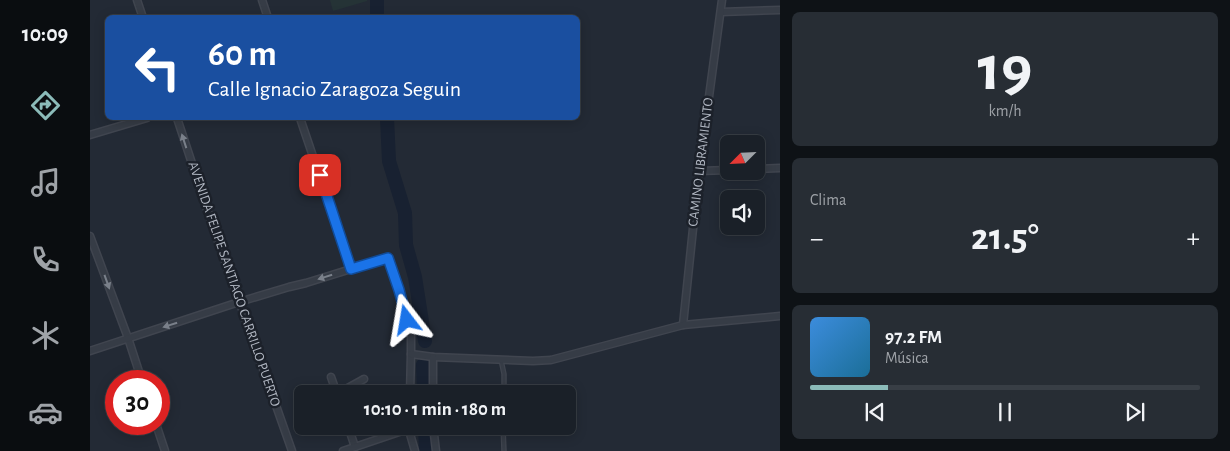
<!DOCTYPE html>
<html lang="es">
<head>
<meta charset="utf-8">
<style>
	body { margin:0; font-family:"Alegreya Sans",sans-serif; background:#272d34; color:#f1f3f6; height:100vh; display:flex; flex-direction:column; font-size:19px; white-space:nowrap }
	* { box-sizing:border-box; margin:0 }
	p { font-size:16px; color:#9fa3a8 }
	.icon { flex:none; width:28px; height:28px; fill:none; stroke:currentColor; stroke-width:2; stroke-linecap:round; stroke-linejoin:round }
	.map { position:relative; flex:1; overflow:hidden }
	.side { display:flex; flex-direction:column; gap:12px; padding:12px; background:#0e1216; width:450px }
	.side>* { flex:none }
	.top-card { position:absolute; left:15px; top:15px; width:475px; height:105px; border-radius:8px; box-shadow:0 2px 12px #0003,0 0 0 1px #383e45; background:#1a4fa0; color:#fff; overflow:hidden }
	.needle { width:32px; rotate:246deg }
	.buttons { position:absolute; left:630px; top:135px; display:grid; gap:10px }
	.buttons a { display:grid; place-items:center; width:45px; height:45px; border-radius:8px; background:#1a2028; box-shadow:0 2px 12px #0003,0 0 0 1px #383e45; font-size:25px }
	.speed { position:absolute; left:15px; top:370px; display:flex; gap:10px; font-size:25px; font-weight:700; text-align:center }
	.speed>* { display:grid; place-content:center; width:65px; height:65px; border-radius:50%; background:#1a2028; box-shadow:0 2px 12px #0003,0 0 0 1px #383e45; line-height:1 }
	.speed .limit { border:8px solid #d22; background:#fff; color:#111 }
	.pin { position:absolute; display:grid; place-items:center; width:42px; height:42px; color:#fff; margin:-21px; border-radius:10px; box-shadow:0 2px 8px #0006 }
	.me { position:absolute; width:55px; margin:-28px; rotate:346deg; stroke-linejoin:round; filter:drop-shadow(0 0 4px #0008) }
	.turn { display:flex; align-items:center; gap:18px; height:105px; padding:0 20px; font-size:22px }
	.turn .icon { width:65px; height:65px; stroke-width:2.5 }
	.turn b { display:block; font-size:35px; line-height:42px }
	.big { font-size:38px; font-weight:600; line-height:1.1 }
	.side .card { flex:1; display:flex; flex-direction:column; justify-content:center; gap:8px; min-width:0; padding:0 18px; border-radius:8px; background:#272d34 }
	.side .dial { align-items:center; gap:0 }
	.dial b { font-size:65px; line-height:1 }
	.song { display:flex; align-items:center; gap:15px }
	.cover { width:60px; height:60px; border-radius:8px; background:linear-gradient(135deg,hsl(210 70% 55%),hsl(200 70% 35%)) }
	.played { height:5px; border-radius:2px; background:linear-gradient(90deg,#8bbbb9 20%,#383e45 20%) }
	.keys { display:flex; justify-content:space-around; direction:ltr }
	.heat { display:flex; justify-content:space-between; align-items:center; font-size:28px; direction:ltr }
	.trip { position:absolute; left:204px; top:385px; width:282px; height:50px; border-radius:8px; background:#1a2028; box-shadow:0 2px 12px #0003,0 0 0 1px #383e45; font-weight:600; line-height:50px; text-align:center }
	main { display:flex; flex:1; min-height:0 }
	.dock { display:flex; flex-direction:column; width:90px; justify-content:space-around; align-items:center; background:#0a0d10; color:#9fa3a8 }
	.dock .icon { width:35px; height:35px }
	.dock .selected { color:#8bbbb9 }
	.dock b { font-size:22px; color:#f1f3f6 }
	.map>svg:first-child { display:block }
	.green { fill:#253336 }
	.lines { fill:none; stroke-linecap:round; stroke-linejoin:round }
	.river { stroke:#182131; stroke-width:14 }
	.service-casing { stroke:#40454f; stroke-width:5.5 }
	.minor-casing { stroke:#40454f; stroke-width:9 }
	.service { stroke:#363c46; stroke-width:3 }
	.minor { stroke:#363c46; stroke-width:6 }
	.oneway { fill:#7a808a }
	.route-casing { stroke:#114b97; stroke-width:12 }
	.route { stroke:#1a73e8; stroke-width:9 }
	.labels { text-anchor:middle; dominant-baseline:central; stroke-width:5; stroke-linejoin:round; paint-order:stroke }
	.street-label { font-size:14px; fill:#b1b7c2; stroke:#1c212a }
</style>
</head>
<body>
<main>
<nav class="dock">
<b>10:09</b>
<svg class="icon selected" aria-label="directions" viewBox="0 0 24 24"><path d="M12 3l9 9-9 9-9-9zM9 14v-3h6M13 9l2 2-2 2"/></svg>
<svg class="icon" aria-label="music" viewBox="0 0 24 24"><path d="M9 18V5l10-2v13"/><circle cx="6" cy="18" r="3"/><circle cx="16" cy="16" r="3"/></svg>
<svg class="icon" aria-label="phone" viewBox="0 0 24 24"><path d="M5 4h4l2 5-3 2q2 4 5 5l2-3 5 2v4C11 20 4 13 5 4z"/></svg>
<svg class="icon" aria-label="climate" viewBox="0 0 24 24"><path d="M12 3v18M4 7l16 10M4 17L20 7"/></svg>
<svg class="icon" aria-label="car" viewBox="0 0 24 24"><path d="M5 17H2v-5l4-1 3-4h7l3 4 3 1v5h-3M9 17h6M6 11h13"/><circle cx="7" cy="17" r="2"/><circle cx="17" cy="17" r="2"/></svg>
</nav>
<div class="map">
<svg width="690" height="451" viewBox="0 0 690 451">
	<rect width="100%" height="100%" fill="#232a35"/>
	<polygon class="green" points="240,0 277,0 277,1 243,11"/>
	<g class="lines">
		<g class="river">
			<polyline points="287,18 287,0"/>
			<polyline points="297,118 299,161 315,213 316,245 325,277 335,341"/>
			<polyline points="333,365 334,394"/>
			<polyline points="335,426 336,451"/>
		</g>
		<g class="service-casing">
			<g id="service">
				<polyline points="17,56 18,56"/>
				<polyline points="411,360 414,374 414,394"/>
				<polyline points="413,426 414,451"/>
			</g>
		</g>
		<g class="minor-casing">
			<g id="minor">
				<polyline points="47,0 53,18"/>
				<polyline points="172,0 178,18"/>
				<polyline points="631,12 690,10"/>
				<polyline points="87,118 121,221 202,451"/>
				<polyline points="210,118 261,269"/>
				<polyline points="0,135 57,118"/>
				<polyline points="666,169 690,168"/>
				<polyline points="609,171 639,170"/>
				<polyline points="0,236 38,338 52,381"/>
				<polyline points="593,325 609,171 632,0"/>
				<polyline points="0,351 149,302 199,287 216,283 261,269 299,258 309,290 321,334 321,354 320,394"/>
				<polyline points="321,354 343,357 443,361 461,360 593,325 690,316"/>
				<polyline points="241,377 247,394"/>
				<polyline points="247,394 274,379"/>
				<polyline points="343,394 343,357"/>
				<polyline points="66,424 75,451"/>
				<polyline points="258,426 265,447"/>
				<polyline points="343,426 346,451"/>
				<polyline points="318,427 325,451"/>
				<polyline points="253,451 318,429"/>
			</g>
		</g>
		<use href="#service" class="service"/>
		<use href="#minor" class="minor"/>
	</g>
	<defs><path id="oneway-solid" d="M-6-.8H1V-3.2L6.5 0L1 3.2V.8H-6Z" transform="scale(1.25)"/></defs>
	<g class="oneway">
		<use href="#oneway-solid" transform="translate(94 141) rotate(-108)"/>
		<use href="#oneway-solid" transform="translate(235 277) rotate(162)"/>
		<use href="#oneway-solid" transform="translate(17 282) rotate(70)"/>
		<use href="#oneway-solid" transform="translate(80 325) rotate(162)"/>
	</g>
	<g class="lines">
		<g class="route-casing">
			<polyline id="route" points="230,175 261,269 298,258 309,290 317,320"/>
		</g>
		<use href="#route" class="route"/>
	</g>
	<g class="labels">
		<g class="street-label">
			<text transform="translate(611 162) rotate(-83)">CAMINO LIBRAMIENTO</text>
			<text transform="translate(144 284) rotate(71)">AVENIDA FELIPE SANTIAGO CARRILLO PUERTO</text>
		</g>
	</g>
</svg>
<div class="buttons">
<a><svg class="needle" viewBox="-14 -14 28 28"><path d="M0-13l5 13h-10z" fill="#e53935"/><path d="M0 13l5-13h-10z" fill="#9fa3a8"/></svg></a>
<a><svg class="icon" aria-label="sound" viewBox="0 0 24 24"><path d="M4 9h4l5-4v14l-5-4H4zM17 9q2 3 0 6"/></svg></a>
</div>
<div class="speed"><div class="limit">30</div></div>
<div class="pin" style="left:230px;top:175px;background:#d93025"><svg class="icon" aria-label="arrive" viewBox="0 0 24 24"><path d="M6 21V4h12l-3 4 3 4H6"/></svg></div>
<svg class="me" style="left:317px;top:320px" viewBox="-20 -20 40 40"><path d="M0-17L14 15 0 8-14 15z" fill="#1a73e8" stroke="#fff" stroke-width="4"/></svg>
<div class="trip">10:10 · 1 min · 180 m</div>
<div class="top-card">
<div class="turn"><svg class="icon" aria-label="left" viewBox="0 0 24 24"><path d="M17 20v-9H6M10 6l-5 5 5 5"/></svg><div><b>60 m</b>Calle Ignacio Zaragoza Seguin</div></div>
</div>
</div>
<section class="side">
<div class="card dial"><b>19</b><p>km/h</p></div>
<div class="card"><p>Clima</p>
<div class="heat"><a>−</a><b class="big">21.5°</b><a>+</a></div>
</div>
<div class="card">
<div class="song"><i class="cover"></i><div><b>97.2 FM</b><p>Música</p></div></div>
<div class="played"></div>
<div class="keys"><svg class="icon" aria-label="previous" viewBox="0 0 24 24"><path d="M18 5L8 12l10 7zM5 5v14"/></svg><svg class="icon" aria-label="pause" viewBox="0 0 24 24"><path d="M8 5v14M16 5v14"/></svg><svg class="icon" aria-label="next" viewBox="0 0 24 24"><path d="M6 5l10 7-10 7zM19 5v14"/></svg></div>
</div>
</section>
</main>
</body>
</html>
